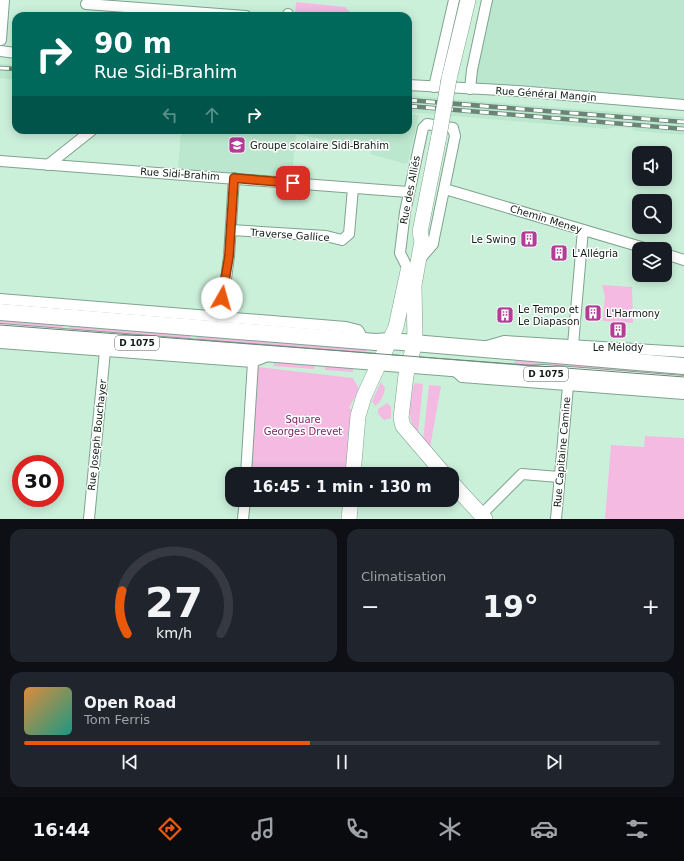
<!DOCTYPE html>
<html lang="fr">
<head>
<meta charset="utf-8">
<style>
	body { margin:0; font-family:"DejaVu Sans",sans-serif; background:#20242c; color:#f1f3f6; height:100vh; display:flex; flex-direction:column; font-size:15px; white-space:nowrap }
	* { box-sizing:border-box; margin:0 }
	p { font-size:13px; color:#9ea1a6 }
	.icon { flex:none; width:22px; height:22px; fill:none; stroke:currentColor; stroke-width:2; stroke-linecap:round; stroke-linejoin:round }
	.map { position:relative; height:519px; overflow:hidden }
	.details { display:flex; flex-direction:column; gap:10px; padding:10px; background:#0d0f14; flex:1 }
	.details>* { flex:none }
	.banner { position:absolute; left:12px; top:12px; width:400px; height:122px; border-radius:12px; box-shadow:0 2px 10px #0003; background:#00695c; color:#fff; overflow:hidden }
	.buttons { position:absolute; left:632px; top:146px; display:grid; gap:8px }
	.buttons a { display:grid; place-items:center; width:40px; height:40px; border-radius:8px; background:#171b24; box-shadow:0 2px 10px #0003; font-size:20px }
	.speed { position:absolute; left:12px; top:455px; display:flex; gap:8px; font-size:20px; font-weight:700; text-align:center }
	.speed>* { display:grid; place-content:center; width:52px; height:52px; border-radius:50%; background:#171b24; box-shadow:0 2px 10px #0003; line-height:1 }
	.speed .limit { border:6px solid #d22; background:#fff; color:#111 }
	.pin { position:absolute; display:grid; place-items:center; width:34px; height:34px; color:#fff; margin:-17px; border-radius:8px; box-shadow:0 2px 6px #0006 }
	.me { position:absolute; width:44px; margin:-22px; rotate:7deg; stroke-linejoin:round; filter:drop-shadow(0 0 3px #0008) }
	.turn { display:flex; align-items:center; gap:14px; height:84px; padding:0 16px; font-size:18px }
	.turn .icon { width:52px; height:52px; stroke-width:2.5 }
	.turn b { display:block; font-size:28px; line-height:34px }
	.lanes { display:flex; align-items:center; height:38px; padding:0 16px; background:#0003; justify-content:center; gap:20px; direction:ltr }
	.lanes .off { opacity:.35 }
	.big { font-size:30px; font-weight:600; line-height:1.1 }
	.details .tile { flex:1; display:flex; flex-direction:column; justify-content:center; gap:6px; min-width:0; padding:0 14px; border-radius:12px; background:#20242c }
	.details .dial { align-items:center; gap:0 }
	.dial svg { height:104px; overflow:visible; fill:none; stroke:#363941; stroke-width:7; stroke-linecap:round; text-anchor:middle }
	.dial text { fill:#f1f3f6; stroke:none }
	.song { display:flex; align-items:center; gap:12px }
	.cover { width:48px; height:48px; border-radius:6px; background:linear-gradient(135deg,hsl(30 70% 55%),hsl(170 70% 35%)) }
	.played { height:4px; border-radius:2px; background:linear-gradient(90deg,#ea580c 45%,#363941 45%) }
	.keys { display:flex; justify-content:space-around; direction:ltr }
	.heat { display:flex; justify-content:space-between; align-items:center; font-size:22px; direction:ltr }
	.details .tiles { flex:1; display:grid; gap:10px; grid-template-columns:1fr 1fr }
	.tile:last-child { grid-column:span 2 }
	.trip { position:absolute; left:225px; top:467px; width:234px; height:40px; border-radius:12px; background:#171b24; box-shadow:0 2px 10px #0003; font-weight:600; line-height:40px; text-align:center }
	.dock { display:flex; height:64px; justify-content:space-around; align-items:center; background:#090b0e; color:#9ea1a6 }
	.dock .icon { width:28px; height:28px }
	.dock .active { color:#ea580c }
	.dock b { font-size:18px; color:#f1f3f6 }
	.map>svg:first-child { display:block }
	.built { fill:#bae7cd }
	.green { fill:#f4bae2 }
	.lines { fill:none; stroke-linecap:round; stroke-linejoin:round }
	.street-casing { stroke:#7fa38e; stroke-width:12 }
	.secondary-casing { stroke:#7fa38e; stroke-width:16 }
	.primary-casing { stroke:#7fa38e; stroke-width:18 }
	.street { stroke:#fff; stroke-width:10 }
	.secondary { stroke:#fff; stroke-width:15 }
	.primary { stroke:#fff; stroke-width:16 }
	.tram { stroke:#6b8475; stroke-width:1 }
	.rail-casing { stroke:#6b8475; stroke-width:4.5 }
	.rail { stroke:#fff; stroke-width:3; stroke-dasharray:9; stroke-linecap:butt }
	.secondary-bridge-casing { stroke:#7fa38e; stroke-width:16; stroke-linecap:butt }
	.secondary-bridge { stroke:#fff; stroke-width:15 }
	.route-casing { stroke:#983908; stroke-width:10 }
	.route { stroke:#ea580c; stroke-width:7 }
	.labels { text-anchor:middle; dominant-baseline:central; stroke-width:3; stroke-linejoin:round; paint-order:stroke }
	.shield { fill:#fff; stroke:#57615b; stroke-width:1 }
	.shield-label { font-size:9px; font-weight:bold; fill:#0f1d15 }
	.street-label { font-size:10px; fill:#0f1d15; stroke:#fff }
	.poi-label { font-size:10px; fill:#0f1d15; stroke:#fff; text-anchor:start }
	.park-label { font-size:10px; fill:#751f62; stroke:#fff }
</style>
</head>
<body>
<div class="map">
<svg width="684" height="519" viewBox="0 0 684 519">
	<rect width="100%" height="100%" fill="#cbf0da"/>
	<g class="built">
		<polygon points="489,0 684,0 684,99 475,84 479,53"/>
		<polygon points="0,64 16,65 16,80 0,78"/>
		<polygon points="408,95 447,99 684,117 684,135 636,131 630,128 615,127 607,129 408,112"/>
		<polygon points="408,114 419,115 408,162 406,164 370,154 371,149 296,134 292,177 178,169 181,130 408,130"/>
	</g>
	<g class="green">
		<polygon points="296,2 345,7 354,16 295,16"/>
		<polygon points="602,285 632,287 633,323 603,321 605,296"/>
		<polygon points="0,317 63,322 63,331 0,327"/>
		<polygon points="70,323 191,332 190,342 69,332"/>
		<polygon points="197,332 369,346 364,355 196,342"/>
		<polygon points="515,358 684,371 684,379 514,366"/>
		<polygon points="274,363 315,365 314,369 273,366"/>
		<polygon points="325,366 353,368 353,372 325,370"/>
		<polygon points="258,367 353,378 359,389 349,408 353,410 347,474 250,474"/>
		<path d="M381,382L385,388C384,395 381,402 375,406L372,401Z"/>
		<path d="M414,383L423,384L418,433C405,418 411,400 414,383Z"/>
		<polygon points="429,385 441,386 430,448 423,440"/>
		<polygon points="387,403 391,407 391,418 384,420 378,414 378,409"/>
		<polygon points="645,436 684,438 684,519 605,519 611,445 644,447"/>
	</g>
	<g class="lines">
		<g class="street-casing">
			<g id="street">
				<polyline points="86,4 246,16"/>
				<polyline points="288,16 288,14"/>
				<polyline points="1,40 4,0"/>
				<polyline points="0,51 16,53"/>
				<polyline points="408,85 518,91 684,105"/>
				<polyline points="434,87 454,0"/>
				<polyline points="470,89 472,70 487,0"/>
				<polyline points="0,161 408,192"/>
				<polyline points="48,165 92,130"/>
				<polyline points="445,189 648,249"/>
				<polyline points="231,230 326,236 342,240 349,234 353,188"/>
				<polyline points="665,254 684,260"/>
				<polyline points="408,269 400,253 405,212 423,128 427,124 453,128 455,136 434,238 433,244 420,259"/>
				<polyline points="0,299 346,327 358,330 364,340"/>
				<polyline points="221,317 229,256 234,178"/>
				<polyline points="0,343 253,362 270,355"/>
				<polyline points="573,345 583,230"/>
				<polyline points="487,346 504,341 684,352"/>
				<polyline points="452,368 462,377 684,394"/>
				<polyline points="246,474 253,362"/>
				<polyline points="481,515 522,474 559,477"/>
				<polyline points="89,519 105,351"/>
				<polyline points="243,519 245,500"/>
				<polyline points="556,519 568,386"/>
			</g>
		</g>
		<g class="secondary-casing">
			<g id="secondary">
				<polyline points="449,79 468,0"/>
				<polyline points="439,136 420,232 422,241 414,285 415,342 406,375 401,418 403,426 444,474"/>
				<polyline points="353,474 358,416 364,396 396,327 408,271"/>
				<polyline points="452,483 485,519"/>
				<polyline points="349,519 351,500"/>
			</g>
		</g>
		<g class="primary-casing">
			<g id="primary">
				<polyline points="0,312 376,342 390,341 684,366"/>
				<polyline points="0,332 525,374 543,373 684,384"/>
			</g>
		</g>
		<use href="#street" class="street"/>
		<use href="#secondary" class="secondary"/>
		<use href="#primary" class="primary"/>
		<polyline class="tram" points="0,325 684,377"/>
		<g class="rail-casing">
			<g id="rail">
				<polyline points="0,68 16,69"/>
				<polyline points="408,100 684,122"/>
				<polyline points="408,106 684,129"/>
			</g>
		</g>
		<use href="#rail" class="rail"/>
		<g class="secondary-bridge-casing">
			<polyline id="secondary-bridge" points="439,136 449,79"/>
		</g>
		<use href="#secondary-bridge" class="secondary-bridge"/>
	</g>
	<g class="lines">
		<g class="route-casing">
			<polyline id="route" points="222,298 229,256 234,178 293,183"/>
		</g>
		<use href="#route" class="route"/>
	</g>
	<defs>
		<g id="school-square" transform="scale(0.9)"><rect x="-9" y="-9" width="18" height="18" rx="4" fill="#b13d96" stroke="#fff"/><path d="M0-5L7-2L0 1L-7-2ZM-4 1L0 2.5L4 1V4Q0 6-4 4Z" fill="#fff"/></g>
		<g id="building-square" transform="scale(0.9)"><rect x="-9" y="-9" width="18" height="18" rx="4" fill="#b13d96" stroke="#fff"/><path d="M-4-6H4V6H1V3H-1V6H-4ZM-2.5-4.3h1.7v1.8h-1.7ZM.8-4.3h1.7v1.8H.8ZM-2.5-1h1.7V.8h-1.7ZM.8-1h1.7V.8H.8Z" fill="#fff"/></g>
	</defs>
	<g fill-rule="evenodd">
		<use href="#school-square" x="237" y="145"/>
		<use href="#building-square" x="529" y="239"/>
		<use href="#building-square" x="559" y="253"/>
		<use href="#building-square" x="593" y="313"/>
		<use href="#building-square" x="505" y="315"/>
		<use href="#building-square" x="618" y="330"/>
	</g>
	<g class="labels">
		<g class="shield">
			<rect x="115" y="336" width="44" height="14" rx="3"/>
			<rect x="524" y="367" width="44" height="14" rx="3"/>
		</g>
		<g class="shield-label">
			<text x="137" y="343">D 1075</text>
			<text x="546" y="374">D 1075</text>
		</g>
		<g class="street-label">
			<text transform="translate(546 94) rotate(4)">Rue Général Mangin</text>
			<text transform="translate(180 174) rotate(4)">Rue Sidi-Brahim</text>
			<text transform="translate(410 190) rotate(-79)">Rue des Alliés</text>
			<text transform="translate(546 219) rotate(17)">Chemin Meney</text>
			<text transform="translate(290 235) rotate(4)">Traverse Gallice</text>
			<text transform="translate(97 435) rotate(-84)">Rue Joseph Bouchayer</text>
			<text transform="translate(562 452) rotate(-85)">Rue Capitaine Camine</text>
		</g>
		<g class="poi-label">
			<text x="250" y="145">Groupe scolaire Sidi-Brahim</text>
			<text x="516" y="239" text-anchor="end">Le Swing</text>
			<text x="572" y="253">L'Allégria</text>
			<text x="518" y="309">Le Tempo et<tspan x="518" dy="12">Le Diapason</tspan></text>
			<text x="606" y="313">L'Harmony</text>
			<text x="618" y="347" text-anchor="middle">Le Mélody</text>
		</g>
		<g class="park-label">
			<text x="303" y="419">Square<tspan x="303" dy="12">Georges Drevet</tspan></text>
		</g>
	</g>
</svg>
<div class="buttons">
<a><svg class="icon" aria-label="sound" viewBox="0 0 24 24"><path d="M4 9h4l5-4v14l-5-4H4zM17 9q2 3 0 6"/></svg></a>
<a><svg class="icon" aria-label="search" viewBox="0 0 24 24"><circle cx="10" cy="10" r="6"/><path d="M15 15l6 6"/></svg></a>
<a><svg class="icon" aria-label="layers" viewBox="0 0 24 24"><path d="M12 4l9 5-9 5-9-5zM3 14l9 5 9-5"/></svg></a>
</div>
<div class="speed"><div class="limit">30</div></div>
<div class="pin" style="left:293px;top:183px;background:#d93025"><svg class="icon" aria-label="arrive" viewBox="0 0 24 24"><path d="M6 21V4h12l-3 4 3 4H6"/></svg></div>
<svg class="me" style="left:222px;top:298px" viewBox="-20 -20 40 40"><circle r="19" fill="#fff"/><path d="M0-13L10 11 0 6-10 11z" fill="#ea580c"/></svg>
<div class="trip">16:45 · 1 min · 130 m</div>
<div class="banner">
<div class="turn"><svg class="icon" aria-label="right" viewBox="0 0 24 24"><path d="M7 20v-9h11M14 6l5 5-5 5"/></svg><div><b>90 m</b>Rue Sidi-Brahim</div></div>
<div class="lanes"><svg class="icon off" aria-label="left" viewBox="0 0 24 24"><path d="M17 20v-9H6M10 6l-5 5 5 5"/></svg><svg class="icon off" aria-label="ahead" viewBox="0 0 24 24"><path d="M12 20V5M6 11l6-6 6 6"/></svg><svg class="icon" aria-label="right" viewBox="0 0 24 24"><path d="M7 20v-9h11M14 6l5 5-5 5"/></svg></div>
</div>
</div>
<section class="details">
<div class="tiles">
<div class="tile dial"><svg viewBox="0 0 100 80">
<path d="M14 69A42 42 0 1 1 86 69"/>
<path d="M14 69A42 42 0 0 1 10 36" stroke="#ea580c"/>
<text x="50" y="56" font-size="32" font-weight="700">27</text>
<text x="50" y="72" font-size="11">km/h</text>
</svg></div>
<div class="tile"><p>Climatisation</p>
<div class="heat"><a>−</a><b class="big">19°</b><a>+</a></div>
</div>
<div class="tile">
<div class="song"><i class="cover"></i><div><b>Open Road</b><p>Tom Ferris</p></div></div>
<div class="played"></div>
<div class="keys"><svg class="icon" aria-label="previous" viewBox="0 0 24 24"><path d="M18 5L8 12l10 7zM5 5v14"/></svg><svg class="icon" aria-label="pause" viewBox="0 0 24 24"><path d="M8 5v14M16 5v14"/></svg><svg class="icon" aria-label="next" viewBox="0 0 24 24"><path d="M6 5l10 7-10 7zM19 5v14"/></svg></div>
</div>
</div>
</section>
<nav class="dock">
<b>16:44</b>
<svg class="icon active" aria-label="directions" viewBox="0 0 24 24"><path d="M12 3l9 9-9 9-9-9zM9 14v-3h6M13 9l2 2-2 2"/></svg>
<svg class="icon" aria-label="music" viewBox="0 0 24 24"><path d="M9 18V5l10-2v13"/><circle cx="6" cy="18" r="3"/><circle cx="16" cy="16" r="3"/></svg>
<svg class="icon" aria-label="phone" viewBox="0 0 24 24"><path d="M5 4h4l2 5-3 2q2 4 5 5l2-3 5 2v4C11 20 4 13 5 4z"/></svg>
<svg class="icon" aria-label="climate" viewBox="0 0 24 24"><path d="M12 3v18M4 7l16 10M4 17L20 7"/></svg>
<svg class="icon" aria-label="car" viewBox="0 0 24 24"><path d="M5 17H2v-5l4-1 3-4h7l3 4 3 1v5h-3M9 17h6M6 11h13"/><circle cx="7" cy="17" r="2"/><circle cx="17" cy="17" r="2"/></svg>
<svg class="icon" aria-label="filters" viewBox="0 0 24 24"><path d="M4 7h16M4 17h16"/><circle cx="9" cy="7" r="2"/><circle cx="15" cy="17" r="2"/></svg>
</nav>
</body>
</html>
